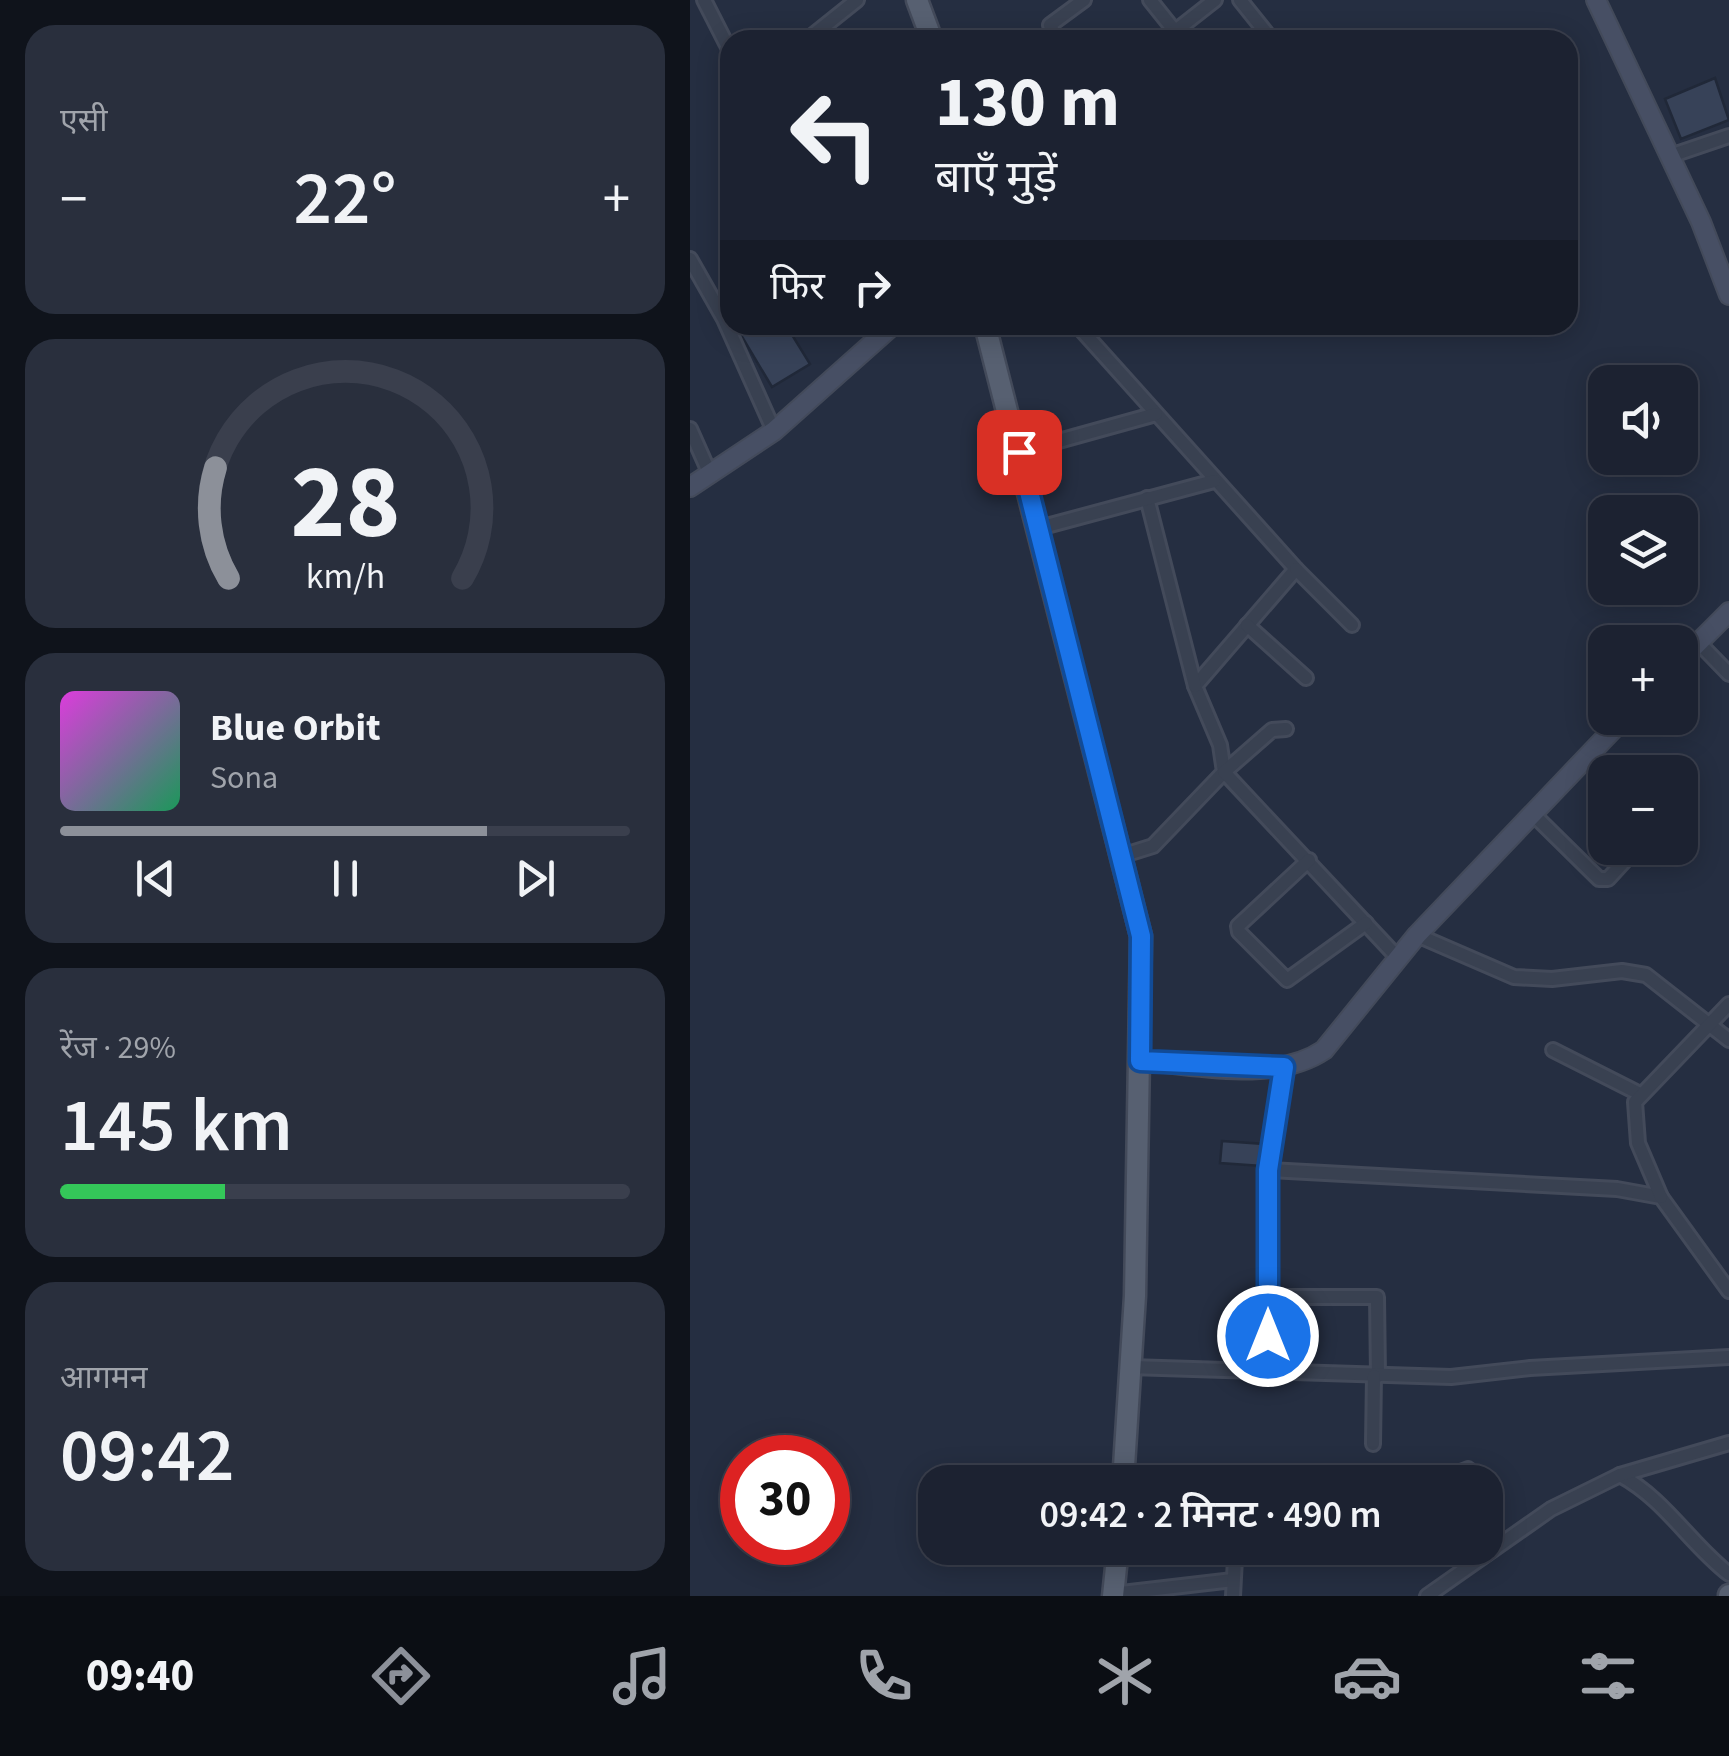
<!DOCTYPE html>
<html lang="hi">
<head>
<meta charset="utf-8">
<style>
	body { margin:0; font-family:"Source Sans 3","Noto Sans Devanagari",sans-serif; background:#292f3d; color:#f1f3f6; height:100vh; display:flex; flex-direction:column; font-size:38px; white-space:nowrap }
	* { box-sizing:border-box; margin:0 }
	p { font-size:32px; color:#a0a4ab }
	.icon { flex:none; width:55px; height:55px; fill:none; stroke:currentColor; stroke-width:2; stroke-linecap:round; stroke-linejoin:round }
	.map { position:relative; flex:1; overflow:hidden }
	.details { display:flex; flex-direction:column; gap:25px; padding:25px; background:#0f131b; width:690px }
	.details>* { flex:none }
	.top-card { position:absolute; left:30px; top:30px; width:858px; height:305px; border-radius:30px; box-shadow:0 5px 25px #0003,0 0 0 2px #3a3f4d; background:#1c2231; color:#f1f3f6; overflow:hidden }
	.controls { position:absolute; left:898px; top:365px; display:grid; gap:20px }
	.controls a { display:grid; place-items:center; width:110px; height:110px; border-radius:20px; background:#1c2231; box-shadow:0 5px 25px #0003,0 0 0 2px #3a3f4d; font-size:50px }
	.speed { position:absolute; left:30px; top:1435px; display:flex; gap:20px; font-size:50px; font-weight:700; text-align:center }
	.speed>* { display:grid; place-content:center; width:130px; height:130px; border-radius:50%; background:#1c2231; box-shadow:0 5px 25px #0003,0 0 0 2px #3a3f4d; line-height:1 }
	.speed .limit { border:15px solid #d22; background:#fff; color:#111 }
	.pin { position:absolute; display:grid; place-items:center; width:85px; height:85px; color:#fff; margin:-42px; border-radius:20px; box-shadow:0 5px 15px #0006 }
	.me { position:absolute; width:110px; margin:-55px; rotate:0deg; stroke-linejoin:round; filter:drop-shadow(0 0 8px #0008) }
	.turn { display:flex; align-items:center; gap:35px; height:210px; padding:0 50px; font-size:45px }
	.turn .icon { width:130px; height:130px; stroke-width:2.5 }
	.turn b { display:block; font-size:70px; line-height:85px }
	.then { display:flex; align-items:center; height:95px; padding:0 50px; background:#0003; gap:20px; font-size:38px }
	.big { font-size:75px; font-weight:600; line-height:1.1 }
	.details .tile { flex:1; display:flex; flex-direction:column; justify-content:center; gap:15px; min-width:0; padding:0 35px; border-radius:30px; background:#292f3d }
	.details .dial { align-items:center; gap:0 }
	.dial svg { height:260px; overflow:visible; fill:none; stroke:#3a3f4d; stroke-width:7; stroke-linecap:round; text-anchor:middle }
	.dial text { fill:#f1f3f6; stroke:none }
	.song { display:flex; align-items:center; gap:30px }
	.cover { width:120px; height:120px; border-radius:15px; background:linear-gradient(135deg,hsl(300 70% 55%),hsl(150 70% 35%)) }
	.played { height:10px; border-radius:5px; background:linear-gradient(90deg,#8c9099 75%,#3a3f4d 75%) }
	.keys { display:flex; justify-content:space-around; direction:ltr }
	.heat { display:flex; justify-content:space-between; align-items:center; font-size:55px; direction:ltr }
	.charge { height:15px; border-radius:8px; background:linear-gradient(90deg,#34c759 29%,#3a3f4d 0) }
	.trip { position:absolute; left:228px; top:1465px; width:585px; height:100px; border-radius:30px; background:#1c2231; box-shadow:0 5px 25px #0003,0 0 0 2px #3a3f4d; font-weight:600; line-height:100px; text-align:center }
	.dock { display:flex; height:160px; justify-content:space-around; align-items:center; background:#0b0e14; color:#a0a4ab }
	.dock .icon { width:70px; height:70px }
	.dock .on { color:#8c9099 }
	.dock b { font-size:45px; color:#f1f3f6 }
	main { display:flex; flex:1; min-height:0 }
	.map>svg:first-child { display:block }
	.building { fill:#374258; stroke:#202838; stroke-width:2.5 }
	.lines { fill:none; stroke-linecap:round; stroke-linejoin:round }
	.minor-casing { stroke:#434a5a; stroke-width:18 }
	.secondary-casing { stroke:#434a5a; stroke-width:22 }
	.primary-casing { stroke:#434a5a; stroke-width:25 }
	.minor { stroke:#394151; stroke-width:12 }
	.secondary { stroke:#474f64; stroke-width:18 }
	.primary { stroke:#576071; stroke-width:20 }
	.route-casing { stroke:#114b97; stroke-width:25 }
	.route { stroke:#1a73e8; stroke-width:18 }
</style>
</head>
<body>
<main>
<section class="details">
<div class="tile"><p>एसी</p>
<div class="heat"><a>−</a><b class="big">22°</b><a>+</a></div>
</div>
<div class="tile dial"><svg viewBox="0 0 100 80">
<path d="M14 69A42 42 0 1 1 86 69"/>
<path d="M14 69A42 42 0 0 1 10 35" stroke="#8c9099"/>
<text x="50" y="56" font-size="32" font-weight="700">28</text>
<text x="50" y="72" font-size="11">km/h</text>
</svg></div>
<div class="tile">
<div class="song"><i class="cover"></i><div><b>Blue Orbit</b><p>Sona</p></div></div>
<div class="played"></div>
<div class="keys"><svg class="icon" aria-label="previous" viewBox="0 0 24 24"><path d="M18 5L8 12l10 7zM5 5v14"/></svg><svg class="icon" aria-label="pause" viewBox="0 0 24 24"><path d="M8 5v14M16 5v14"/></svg><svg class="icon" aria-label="next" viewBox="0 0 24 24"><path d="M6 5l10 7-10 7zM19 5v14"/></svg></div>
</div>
<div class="tile"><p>रेंज · 29%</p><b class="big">145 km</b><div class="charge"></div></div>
<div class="tile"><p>आगमन</p><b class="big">09:42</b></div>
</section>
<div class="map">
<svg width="1039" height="1596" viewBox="0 0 1039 1596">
	<rect width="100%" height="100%" fill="#252e41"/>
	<g class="building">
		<polygon points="1025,78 1039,120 991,139 975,99"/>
		<polygon points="45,325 96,325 120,364 82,387"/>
		<polygon points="532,1141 574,1144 572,1166 530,1163"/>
	</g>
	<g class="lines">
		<g class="minor-casing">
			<g id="minor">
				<polyline points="14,0 40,51"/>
				<polyline points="460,0 492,40"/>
				<polyline points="550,0 582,40"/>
				<polyline points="117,40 167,0"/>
				<polyline points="367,40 360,25 394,0"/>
				<polyline points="474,40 525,0"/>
				<polyline points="980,156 1039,136"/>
				<polyline points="0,259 34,319 84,431"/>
				<polyline points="387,325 606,569 505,686 530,745 534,772 463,846 431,856"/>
				<polyline points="0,429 20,474"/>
				<polyline points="329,452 466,414"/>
				<polyline points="457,498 505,686"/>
				<polyline points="349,528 524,481"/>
				<polyline points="606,569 662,625"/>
				<polyline points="557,625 616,678"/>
				<polyline points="1009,643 1039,674"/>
				<polyline points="596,729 582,730 534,772 708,958"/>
				<polyline points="842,813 909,879 918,879 940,855"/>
				<polyline points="619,860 548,926 549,932 597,980 676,923"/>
				<polyline points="727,935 824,977 862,979 932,971 956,975 1039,1040"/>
				<polyline points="863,1050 950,1094"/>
				<polyline points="578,1170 927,1189 971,1197 1039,1291"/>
				<polyline points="971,1197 948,1143 945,1102 1039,1004"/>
				<polyline points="578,1297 687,1297 688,1376"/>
				<polyline points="440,1367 761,1377 840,1368 1039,1357"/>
				<polyline points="578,1374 578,1170 593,1067"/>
				<polyline points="683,1444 684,1376"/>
				<path d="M930,1475C976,1500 999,1543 1039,1574"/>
				<polyline points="745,1482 778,1469"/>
				<polyline points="423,1594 543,1580"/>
				<polyline points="543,1596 545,1559 567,1548"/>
				<polyline points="737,1596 861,1509 930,1475 1039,1443"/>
			</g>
		</g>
		<g class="secondary-casing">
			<g id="secondary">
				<polyline points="906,0 1011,222 1039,295"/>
				<polyline points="0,487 84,431 203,325"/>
				<polyline points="990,661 1039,612"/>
				<path d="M450,1061C506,1064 584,1084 634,1050L727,935L934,718"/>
			</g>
		</g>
		<g class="primary-casing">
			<g id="primary">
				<polyline points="227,0 242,40"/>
				<polyline points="295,325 451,936 445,1296 433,1482"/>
				<polyline points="423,1596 428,1548"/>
				<polyline points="1039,1596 1039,1595"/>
			</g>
		</g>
		<use href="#minor" class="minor"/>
		<use href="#secondary" class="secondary"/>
		<use href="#primary" class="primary"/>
	</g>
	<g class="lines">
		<g class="route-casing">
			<polyline id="route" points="329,452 451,936 450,1061 594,1067 578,1170 578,1336"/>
		</g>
		<use href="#route" class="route"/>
	</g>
</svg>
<div class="controls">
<a><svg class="icon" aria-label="sound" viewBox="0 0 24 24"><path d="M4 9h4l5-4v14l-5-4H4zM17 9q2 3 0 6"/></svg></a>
<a><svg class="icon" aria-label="layers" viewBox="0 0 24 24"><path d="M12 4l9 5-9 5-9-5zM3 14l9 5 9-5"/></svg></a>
<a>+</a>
<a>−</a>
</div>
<div class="speed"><div class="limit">30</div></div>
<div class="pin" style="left:329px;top:452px;background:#d93025"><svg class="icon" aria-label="arrive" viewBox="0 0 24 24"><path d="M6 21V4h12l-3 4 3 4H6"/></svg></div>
<svg class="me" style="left:578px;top:1336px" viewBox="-20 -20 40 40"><circle r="17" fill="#1a73e8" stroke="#fff" stroke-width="3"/><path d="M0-11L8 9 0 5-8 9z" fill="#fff"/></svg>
<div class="trip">09:42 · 2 मिनट · 490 m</div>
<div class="top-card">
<div class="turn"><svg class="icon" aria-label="left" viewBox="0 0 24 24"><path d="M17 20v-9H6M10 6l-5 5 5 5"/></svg><div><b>130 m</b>बाएँ मुड़ें</div></div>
<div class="then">फिर<svg class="icon" aria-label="right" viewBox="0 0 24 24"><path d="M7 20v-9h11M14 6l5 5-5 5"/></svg></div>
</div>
</div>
</main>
<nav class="dock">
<b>09:40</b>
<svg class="icon on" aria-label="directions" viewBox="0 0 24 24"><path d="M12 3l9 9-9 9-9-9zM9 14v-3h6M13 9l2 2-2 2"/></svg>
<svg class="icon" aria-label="music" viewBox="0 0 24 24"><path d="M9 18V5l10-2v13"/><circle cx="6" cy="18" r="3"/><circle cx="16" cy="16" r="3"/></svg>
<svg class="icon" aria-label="phone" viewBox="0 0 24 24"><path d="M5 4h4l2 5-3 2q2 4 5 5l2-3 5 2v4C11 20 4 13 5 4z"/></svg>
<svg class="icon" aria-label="climate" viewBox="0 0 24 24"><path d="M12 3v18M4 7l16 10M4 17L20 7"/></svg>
<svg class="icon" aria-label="car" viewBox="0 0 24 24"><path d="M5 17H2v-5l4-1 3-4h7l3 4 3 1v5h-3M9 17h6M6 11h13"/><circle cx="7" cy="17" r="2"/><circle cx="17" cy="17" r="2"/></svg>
<svg class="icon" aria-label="filters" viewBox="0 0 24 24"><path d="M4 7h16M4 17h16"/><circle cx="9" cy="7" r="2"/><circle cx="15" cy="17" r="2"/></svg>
</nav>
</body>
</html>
